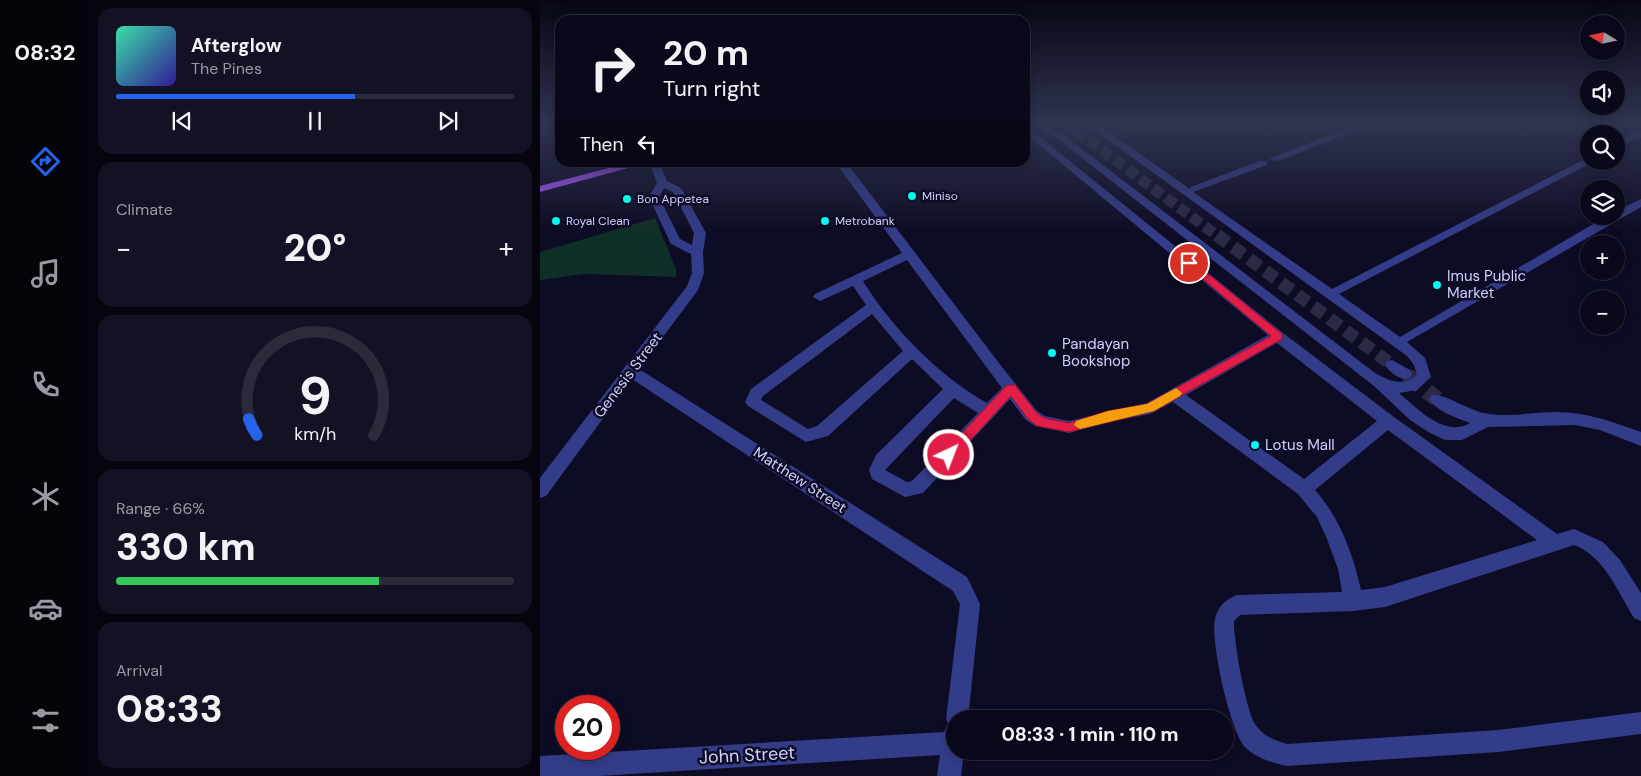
<!DOCTYPE html>
<html lang="en">
<head>
<meta charset="utf-8">
<style>
	body { margin:0; font-family:"DM Sans",sans-serif; background:#131225; color:#f1f3f6; height:100vh; display:flex; flex-direction:column; font-size:19px; white-space:nowrap }
	* { box-sizing:border-box; margin:0 }
	p { font-size:16px; color:#999aa3 }
	.icon { flex:none; width:28px; height:28px; fill:none; stroke:currentColor; stroke-width:2; stroke-linecap:round; stroke-linejoin:round }
	.map { position:relative; flex:1; overflow:hidden }
	.panel { display:flex; flex-direction:column; gap:8px; padding:8px; background:#06050f; width:450px }
	.panel>* { flex:none }
	.guide { position:absolute; left:15px; top:15px; width:475px; height:152px; border-radius:15px; box-shadow:0 2px 12px #0003,0 0 0 1px #2a2a3b; background:#0a091c; color:#f1f3f6; overflow:hidden }
	.needle { width:32px; rotate:280deg }
	.fabs { position:absolute; left:1040px; top:15px; display:grid; gap:10px }
	.fabs a { display:grid; place-items:center; width:45px; height:45px; border-radius:50%; background:#0a091c; box-shadow:0 2px 12px #0003,0 0 0 1px #2a2a3b; font-size:25px }
	.speed { position:absolute; left:15px; top:695px; display:flex; gap:10px; font-size:25px; font-weight:700; text-align:center }
	.speed>* { display:grid; place-content:center; width:65px; height:65px; border-radius:50%; background:#0a091c; box-shadow:0 2px 12px #0003,0 0 0 1px #2a2a3b; line-height:1 }
	.speed .limit { border:8px solid #d22; background:#fff; color:#111 }
	.pin { position:absolute; display:grid; place-items:center; width:42px; height:42px; color:#fff; margin:-21px; border:2px solid #fff; border-radius:50%; box-shadow:0 1px 5px #0007 }
	.me { position:absolute; width:55px; margin:-28px; rotate:43deg; stroke-linejoin:round; filter:drop-shadow(0 0 4px #0008) }
	.turn { display:flex; align-items:center; gap:18px; height:105px; padding:0 25px; font-size:22px }
	.turn .icon { width:65px; height:65px; stroke-width:2.5 }
	.turn b { display:block; font-size:35px; line-height:42px }
	.then { display:flex; align-items:center; height:48px; padding:0 25px; background:#0003; gap:10px; font-size:19px }
	.big { font-size:38px; font-weight:800; line-height:1.1 }
	.panel .widget { flex:1; display:flex; flex-direction:column; justify-content:center; gap:8px; min-width:0; padding:0 18px; border-radius:15px; background:#131225 }
	.panel .dial { align-items:center; gap:0 }
	.dial svg { height:130px; overflow:visible; fill:none; stroke:#2a2a3b; stroke-width:7; stroke-linecap:round; text-anchor:middle }
	.dial text { fill:#f1f3f6; stroke:none }
	.song { display:flex; align-items:center; gap:15px }
	.cover { width:60px; height:60px; border-radius:8px; background:linear-gradient(135deg,hsl(160 70% 55%),hsl(250 70% 35%)) }
	.played { height:5px; border-radius:2px; background:linear-gradient(90deg,#2563eb 60%,#2a2a3b 60%) }
	.keys { display:flex; justify-content:space-around; direction:ltr }
	.heat { display:flex; justify-content:space-between; align-items:center; font-size:28px; direction:ltr }
	.charge { height:8px; border-radius:4px; background:linear-gradient(90deg,#34c759 66%,#2a2a3b 0) }
	.trip { position:absolute; left:406px; top:710px; width:288px; height:50px; border-radius:25px; background:#0a091c; box-shadow:0 2px 12px #0003,0 0 0 1px #2a2a3b; font-weight:800; line-height:50px; text-align:center }
	main { display:flex; flex:1; min-height:0 }
	.tabs { display:flex; flex-direction:column; width:90px; justify-content:space-around; align-items:center; background:#04040b; color:#999aa3 }
	.tabs .icon { width:35px; height:35px }
	.tabs .active { color:#2563eb }
	.tabs b { font-size:22px; color:#f1f3f6 }
	.map>svg:first-child { display:block }
	.green { fill:#0f2f29 }
	.lines { fill:none; stroke-linecap:round; stroke-linejoin:round }
	.minor-tunnel-far2 { stroke:#2a2a46; stroke-width:11; stroke-dasharray:11 5; stroke-linecap:butt }
	.minor-tunnel-far1 { stroke:#2a2a46; stroke-width:13; stroke-dasharray:13 7; stroke-linecap:butt }
	.minor-tunnel { stroke:#2a2a46; stroke-width:16; stroke-dasharray:16 8; stroke-linecap:butt }
	.minor { fill:#333c88; fill-rule:evenodd }
	.major { fill:#a857ff; fill-rule:evenodd }
	.route { fill:#e11d48; stroke:#92132f }
	.slow { fill:#f59e0b }
	.poi-dot { fill:#00fbf0; stroke:#0d0c25; stroke-width:2 }
	.labels { text-anchor:middle; dominant-baseline:central; stroke-width:5; stroke-linejoin:round; paint-order:stroke }
	.far-poi-label { font-size:12px; fill:#d0d1ff; stroke:#0d0c25; text-anchor:start }
	.poi-label { font-size:15px; fill:#d0d1ff; stroke:#0d0c25; text-anchor:start }
	.street-label { font-size:15px; fill:#d0d1ff; stroke:#0d0c25 }
	.near-street-label { font-size:18px; fill:#d0d1ff; stroke:#0d0c25 }
</style>
</head>
<body>
<main>
<nav class="tabs">
<b>08:32</b>
<svg class="icon active" aria-label="directions" viewBox="0 0 24 24"><path d="M12 3l9 9-9 9-9-9zM9 14v-3h6M13 9l2 2-2 2"/></svg>
<svg class="icon" aria-label="music" viewBox="0 0 24 24"><path d="M9 18V5l10-2v13"/><circle cx="6" cy="18" r="3"/><circle cx="16" cy="16" r="3"/></svg>
<svg class="icon" aria-label="phone" viewBox="0 0 24 24"><path d="M5 4h4l2 5-3 2q2 4 5 5l2-3 5 2v4C11 20 4 13 5 4z"/></svg>
<svg class="icon" aria-label="climate" viewBox="0 0 24 24"><path d="M12 3v18M4 7l16 10M4 17L20 7"/></svg>
<svg class="icon" aria-label="car" viewBox="0 0 24 24"><path d="M5 17H2v-5l4-1 3-4h7l3 4 3 1v5h-3M9 17h6M6 11h13"/><circle cx="7" cy="17" r="2"/><circle cx="17" cy="17" r="2"/></svg>
<svg class="icon" aria-label="filters" viewBox="0 0 24 24"><path d="M4 7h16M4 17h16"/><circle cx="9" cy="7" r="2"/><circle cx="15" cy="17" r="2"/></svg>
</nav>
<section class="panel">
<div class="widget">
<div class="song"><i class="cover"></i><div><b>Afterglow</b><p>The Pines</p></div></div>
<div class="played"></div>
<div class="keys"><svg class="icon" aria-label="previous" viewBox="0 0 24 24"><path d="M18 5L8 12l10 7zM5 5v14"/></svg><svg class="icon" aria-label="pause" viewBox="0 0 24 24"><path d="M8 5v14M16 5v14"/></svg><svg class="icon" aria-label="next" viewBox="0 0 24 24"><path d="M6 5l10 7-10 7zM19 5v14"/></svg></div>
</div>
<div class="widget"><p>Climate</p>
<div class="heat"><a>−</a><b class="big">20°</b><a>+</a></div>
</div>
<div class="widget dial"><svg viewBox="0 0 100 80">
<path d="M14 69A42 42 0 1 1 86 69"/>
<path d="M14 69A42 42 0 0 1 9 59" stroke="#2563eb"/>
<text x="50" y="56" font-size="32" font-weight="700">9</text>
<text x="50" y="72" font-size="11">km/h</text>
</svg></div>
<div class="widget"><p>Range · 66%</p><b class="big">330 km</b><div class="charge"></div></div>
<div class="widget"><p>Arrival</p><b class="big">08:33</b></div>
</section>
<div class="map">
<svg width="1101" height="776" viewBox="0 0 1101 776">
	<rect width="100%" height="100%" fill="#0d0c25"/>
	<polygon class="green" points="115,218 136,269 136,277 43,274 0,280 0,252"/>
	<g class="lines">
		<g class="minor-tunnel-far2">
			<polyline points="815,128 825,125"/>
			<polyline points="536,131 679,237"/>
		</g>
		<g class="minor-tunnel-far1">
			<polyline points="677,235 852,365"/>
			<polyline points="865,374 869,377"/>
		</g>
		<polyline class="minor-tunnel" points="868,376 897,399"/>
		<g class="minor">
			<path d="M494,124H506L525,136L835,373C849,381 863,387 877,375L874,365L867,356L546,124H557L650,189L651,187L719,161H727V165L653,192L792,289L1049,157V161L1053,162L799,294L860,337L1067,216H1076V211L1101,199V207L867,342L885,358L891,377L877,390L859,393C878,409 905,438 930,423C917,418 896,411 889,399L892,395C901,392 929,410 944,413C968,418 992,412 1016,412C1047,412 1073,422 1101,432V446L1060,430L1035,425L948,427L922,440H905L890,433L870,420L834,386L519,140Z"/>
			<path d="M485,125L743,333L854,417L1017,534L1034,529L1063,542L1080,560L1101,593V621L1094,618C1078,592 1064,556 1034,545L845,607L813,611L700,615L694,621C693,638 706,710 715,724C723,736 734,740 747,744L958,730L1101,712V734L958,752L747,766C733,763 716,758 706,748C690,733 670,639 675,619C678,606 685,600 697,595L802,592L798,569L787,539L777,517L758,494L633,402L610,414L568,422L529,433L495,426L485,419L470,399L383,493L365,497L332,479L329,470L336,455L403,389L372,359L288,436L266,442L208,406L205,402L211,389L326,305L313,286L280,301L273,297L275,294L362,253L295,162H306L462,367L497,411L505,416L529,421L607,403L728,335L485,133ZM367,260L462,388L447,403C399,376 352,328 323,281ZM332,314L363,351L277,426L268,429L221,400L223,396ZM737,343L837,421L764,479L646,395ZM414,398L438,413L372,481L367,482L345,470ZM848,430L997,540L845,587L821,590C813,554 800,518 775,490Z"/>
			<polygon points="528,125 534,125 541,131 533,133 526,127"/>
			<polygon points="815,125 818,126 818,130 738,161 729,159"/>
			<polygon points="1101,130 1101,137 1076,148 1076,141"/>
			<path d="M109,162H119L127,181L141,188L166,233L163,252L164,273L158,290L99,369L427,577L440,604L428,719H415V751H424L421,776H397L400,755L59,776H0V756L404,732L408,723L406,719L420,604L413,591L92,379L6,496L0,498V478L147,286L152,273L151,254L131,244L109,197L117,183ZM124,188L133,192L154,233L152,245L140,239L119,197Z"/>
			<path d="M852,360L870,370L872,374L870,378C861,381 850,373 845,365L847,361Z"/>
		</g>
		<polygon class="major" points="91,162 110,162 0,192 0,186"/>
	</g>
	<linearGradient id="sky" x2="0" y2="1"><stop stop-color="#070714"/><stop offset="0.53" stop-color="#2f3451"/><stop offset="1" stop-color="#2f3451" stop-opacity="0"/></linearGradient>
	<rect width="1101" height="233" fill="url(#sky)"/>
	<polygon class="route" points="646,261 652,261 742,334 742,339 614,411 529,432 497,426 487,418 471,396 414,458 405,458 403,455 405,451 467,385 475,385 496,412 504,418 529,423 568,411 607,404 731,336 646,265"/>
	<polygon class="slow" points="636,388 642,393 640,396 614,411 540,429 534,425 536,421 568,411 607,404"/>
	<g class="poi-dot">
		<circle cx="372" cy="196" r="5"/>
		<circle cx="87" cy="199" r="5"/>
		<circle cx="16" cy="221" r="5"/>
		<circle cx="285" cy="221" r="5"/>
		<circle cx="897" cy="285" r="5"/>
		<circle cx="512" cy="353" r="5"/>
		<circle cx="715" cy="445" r="5"/>
	</g>
	<g class="labels">
		<g class="far-poi-label">
			<text x="382" y="196">Miniso</text>
			<text x="97" y="199">Bon Appetea</text>
			<text x="26" y="221">Royal Clean</text>
			<text x="295" y="221">Metrobank</text>
		</g>
		<g class="poi-label">
			<text x="907" y="276">Imus Public<tspan x="907" dy="17">Market</tspan></text>
			<text x="522" y="344">Pandayan<tspan x="522" dy="17">Bookshop</tspan></text>
			<text x="725" y="445">Lotus Mall</text>
		</g>
		<g class="street-label">
			<text transform="translate(88 375) rotate(-53)">Genesis Street</text>
			<text transform="translate(260 480) rotate(33)">Matthew Street</text>
		</g>
		<g class="near-street-label">
			<text transform="translate(207 755) rotate(-3)">John Street</text>
		</g>
	</g>
</svg>
<div class="fabs">
<a><svg class="needle" viewBox="-14 -14 28 28"><path d="M0-13l5 13h-10z" fill="#e53935"/><path d="M0 13l5-13h-10z" fill="#999aa3"/></svg></a>
<a><svg class="icon" aria-label="sound" viewBox="0 0 24 24"><path d="M4 9h4l5-4v14l-5-4H4zM17 9q2 3 0 6"/></svg></a>
<a><svg class="icon" aria-label="search" viewBox="0 0 24 24"><circle cx="10" cy="10" r="6"/><path d="M15 15l6 6"/></svg></a>
<a><svg class="icon" aria-label="layers" viewBox="0 0 24 24"><path d="M12 4l9 5-9 5-9-5zM3 14l9 5 9-5"/></svg></a>
<a>+</a>
<a>−</a>
</div>
<div class="speed"><div class="limit">20</div></div>
<div class="pin" style="left:649px;top:263px;background:#d93025"><svg class="icon" aria-label="arrive" viewBox="0 0 24 24"><path d="M6 21V4h12l-3 4 3 4H6"/></svg></div>
<svg class="me" style="left:409px;top:455px" viewBox="-20 -20 40 40"><circle r="17" fill="#e11d48" stroke="#fff" stroke-width="3"/><path d="M0-11L8 9 0 5-8 9z" fill="#fff"/></svg>
<div class="trip">08:33 · 1 min · 110 m</div>
<div class="guide">
<div class="turn"><svg class="icon" aria-label="right" viewBox="0 0 24 24"><path d="M7 20v-9h11M14 6l5 5-5 5"/></svg><div><b>20 m</b>Turn right</div></div>
<div class="then">Then<svg class="icon" aria-label="left" viewBox="0 0 24 24"><path d="M17 20v-9H6M10 6l-5 5 5 5"/></svg></div>
</div>
</div>
</main>
</body>
</html>
